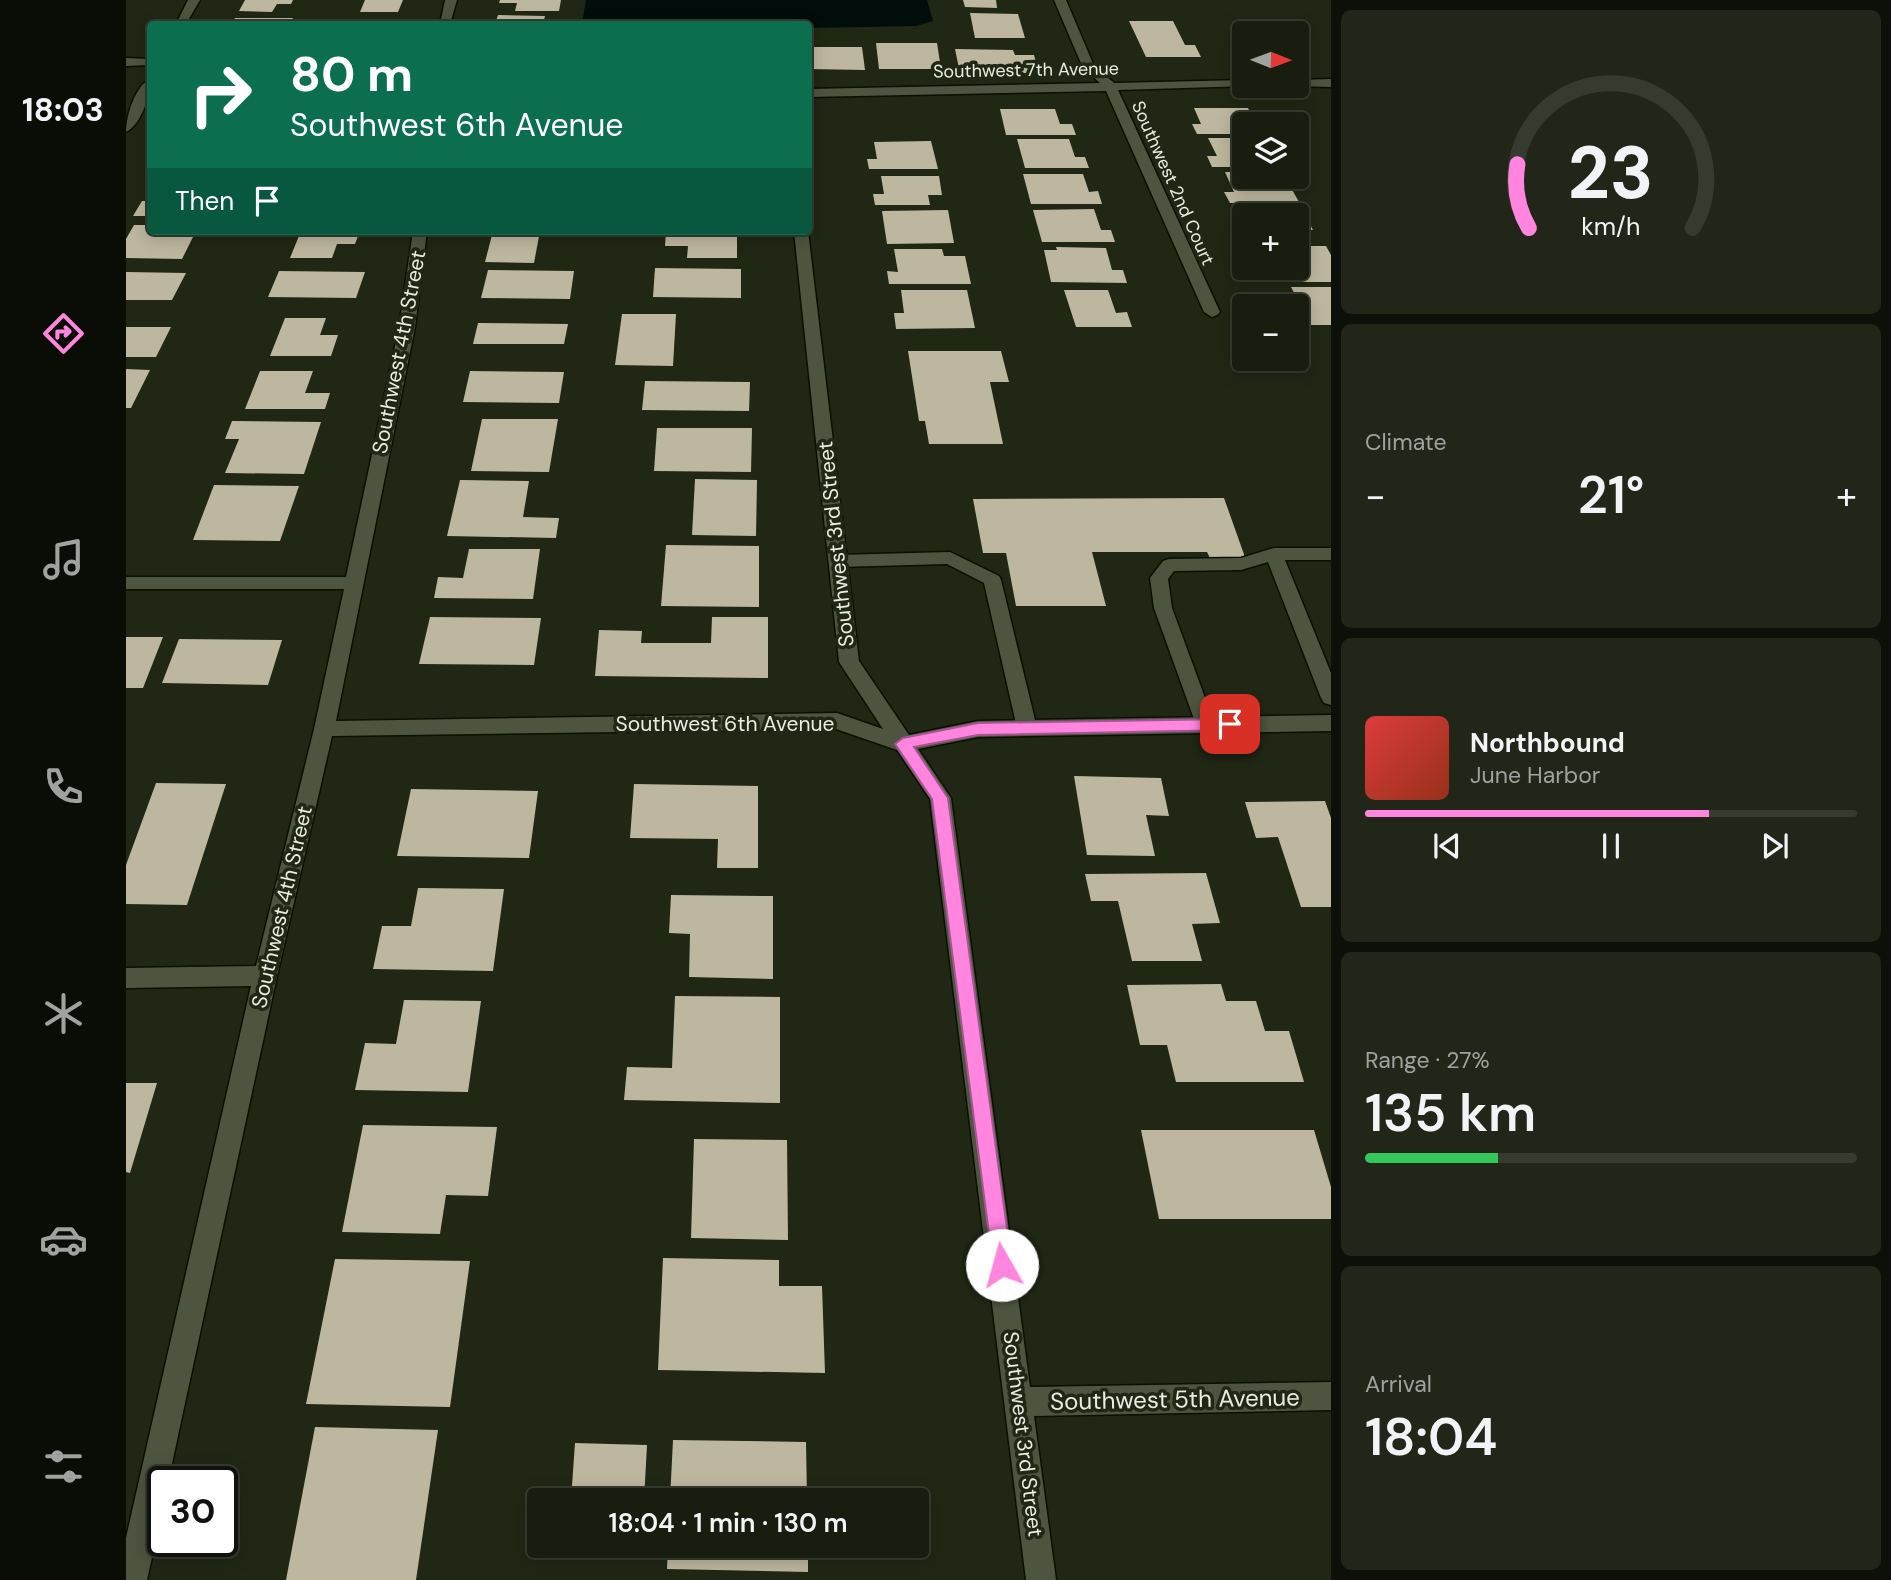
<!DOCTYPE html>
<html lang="en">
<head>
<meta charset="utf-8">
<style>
	body { margin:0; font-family:"DM Sans",sans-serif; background:#212618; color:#f1f3f6; height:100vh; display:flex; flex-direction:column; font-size:26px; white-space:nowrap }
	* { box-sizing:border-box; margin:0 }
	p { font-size:23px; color:#9fa29e }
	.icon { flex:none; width:38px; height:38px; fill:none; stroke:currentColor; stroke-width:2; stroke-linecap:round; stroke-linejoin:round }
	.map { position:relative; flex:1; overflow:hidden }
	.side { display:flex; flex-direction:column; gap:10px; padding:10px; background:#0d1008; width:560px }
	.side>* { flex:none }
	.hud { position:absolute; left:21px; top:21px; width:665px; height:214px; border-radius:7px; box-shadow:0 4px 18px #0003,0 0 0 2px #363b2f; background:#0b6e4f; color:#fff; overflow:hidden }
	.needle { width:46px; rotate:91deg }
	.controls { position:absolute; left:1106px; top:21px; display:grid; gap:14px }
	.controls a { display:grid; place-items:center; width:77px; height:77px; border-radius:7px; background:#181d0f; box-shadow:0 4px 18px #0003,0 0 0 2px #363b2f; font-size:35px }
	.speed { position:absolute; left:21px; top:1466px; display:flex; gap:14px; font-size:35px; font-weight:700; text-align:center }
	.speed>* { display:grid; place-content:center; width:91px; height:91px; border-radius:50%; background:#181d0f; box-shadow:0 4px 18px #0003,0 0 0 2px #363b2f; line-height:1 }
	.speed .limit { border:4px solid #111; border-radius:10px; background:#fff; color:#111 }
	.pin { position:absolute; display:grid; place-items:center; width:60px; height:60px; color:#fff; margin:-30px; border-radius:14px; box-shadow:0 4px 10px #0006 }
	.me { position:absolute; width:77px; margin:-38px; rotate:353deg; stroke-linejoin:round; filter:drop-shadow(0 0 5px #0008) }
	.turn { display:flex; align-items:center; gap:24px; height:147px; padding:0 28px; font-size:32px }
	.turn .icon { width:91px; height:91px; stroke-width:2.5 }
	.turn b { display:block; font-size:49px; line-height:60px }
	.then { display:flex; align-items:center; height:66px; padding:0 28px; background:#0003; gap:14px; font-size:26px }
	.big { font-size:52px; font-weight:600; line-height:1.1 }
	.side .widget { flex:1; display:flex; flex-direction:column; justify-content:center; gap:10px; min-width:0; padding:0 24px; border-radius:10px; background:#212618 }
	.side .dial { align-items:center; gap:0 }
	.dial svg { height:182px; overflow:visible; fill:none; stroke:#363b2f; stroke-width:7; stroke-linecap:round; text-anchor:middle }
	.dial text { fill:#f1f3f6; stroke:none }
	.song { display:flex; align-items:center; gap:21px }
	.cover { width:84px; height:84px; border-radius:10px; background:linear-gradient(135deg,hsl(0 70% 55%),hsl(10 70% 35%)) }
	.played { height:7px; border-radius:4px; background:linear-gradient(90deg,#ff85df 70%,#363b2f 70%) }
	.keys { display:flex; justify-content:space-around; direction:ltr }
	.heat { display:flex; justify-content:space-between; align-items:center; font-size:38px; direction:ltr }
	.charge { height:10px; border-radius:5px; background:linear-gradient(90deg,#34c759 27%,#363b2f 0) }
	.trip { position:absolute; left:401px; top:1488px; width:402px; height:70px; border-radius:7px; background:#181d0f; box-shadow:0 4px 18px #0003,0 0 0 2px #363b2f; font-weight:600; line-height:70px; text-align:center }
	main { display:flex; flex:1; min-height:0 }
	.tabs { display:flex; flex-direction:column; width:126px; justify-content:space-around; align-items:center; background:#0a0c06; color:#9fa29e }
	.tabs .icon { width:49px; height:49px }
	.tabs .current { color:#ff85df }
	.tabs b { font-size:32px; color:#f1f3f6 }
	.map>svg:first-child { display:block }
	.water { fill:#010d0b }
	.building { fill:#beb79f }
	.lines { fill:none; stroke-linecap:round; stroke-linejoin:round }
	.lane-casing { stroke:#0a1002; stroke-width:3 }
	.street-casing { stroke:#0a1002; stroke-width:3 }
	.lane { fill:#4d5540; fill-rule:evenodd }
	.street { fill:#4d5540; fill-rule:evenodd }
	.route { fill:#ff85df; stroke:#a65691; stroke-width:2 }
	.labels { text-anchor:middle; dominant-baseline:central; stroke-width:7; stroke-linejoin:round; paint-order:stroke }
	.far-street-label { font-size:18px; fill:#e8ede1; stroke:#202714 }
	.street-label { font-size:21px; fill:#e8ede1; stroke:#202714 }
	.near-street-label { font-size:24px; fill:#e8ede1; stroke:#202714 }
</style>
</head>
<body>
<main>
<nav class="tabs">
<b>18:03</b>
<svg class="icon current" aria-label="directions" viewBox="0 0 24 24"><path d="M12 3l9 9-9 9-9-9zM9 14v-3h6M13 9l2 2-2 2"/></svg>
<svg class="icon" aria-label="music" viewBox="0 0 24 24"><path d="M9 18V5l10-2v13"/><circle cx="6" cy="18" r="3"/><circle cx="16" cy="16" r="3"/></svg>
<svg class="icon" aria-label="phone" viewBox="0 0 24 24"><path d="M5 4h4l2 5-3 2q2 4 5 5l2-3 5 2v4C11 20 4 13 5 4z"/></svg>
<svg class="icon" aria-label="climate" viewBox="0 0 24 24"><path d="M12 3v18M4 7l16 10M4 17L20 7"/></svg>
<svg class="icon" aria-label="car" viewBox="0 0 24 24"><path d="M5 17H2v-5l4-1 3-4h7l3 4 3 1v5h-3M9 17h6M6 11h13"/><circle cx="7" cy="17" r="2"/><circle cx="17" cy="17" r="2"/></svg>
<svg class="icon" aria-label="filters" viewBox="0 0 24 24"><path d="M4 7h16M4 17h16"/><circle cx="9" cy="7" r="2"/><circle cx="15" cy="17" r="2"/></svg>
</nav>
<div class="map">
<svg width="1205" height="1580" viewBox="0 0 1205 1580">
	<rect width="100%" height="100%" fill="#202714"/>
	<polygon class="water" points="460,0 801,0 807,21 790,26 683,28 682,24 456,24"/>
	<g class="building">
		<polygon points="119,0 167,0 165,4 151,4 146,12 113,11"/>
		<polygon points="239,0 277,0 272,12 234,12"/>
		<polygon points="374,0 435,0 433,11 389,11 391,3 373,3"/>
		<polygon points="837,0 870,0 871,8 839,7"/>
		<polygon points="844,13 892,14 899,38 849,38"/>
		<polygon points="372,15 419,16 417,24 369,24"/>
		<polygon points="109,18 167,18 164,24 105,24"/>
		<polygon points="223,19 258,20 256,24 221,24"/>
		<polygon points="1003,21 1047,21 1059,45 1069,45 1075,57 1020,57"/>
		<polygon points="750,43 811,43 815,69 753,69"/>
		<polygon points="682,47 736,47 739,70 682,69"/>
		<polygon points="829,49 887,50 889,55 908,55 913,73 834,73"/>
		<polygon points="1068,108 1122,108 1130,124 1118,124 1118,134 1071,134 1066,124 1075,124"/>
		<polygon points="874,109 929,109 934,124 946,124 950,135 880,135"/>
		<polygon points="1082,138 1118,138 1118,167 1086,167 1081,156 1091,156"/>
		<polygon points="891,139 943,139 949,157 959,157 963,168 899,168"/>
		<polygon points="805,141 812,169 743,169 741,159 751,159 748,142"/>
		<polygon points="1099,172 1118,172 1118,177 1159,177 1173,202 1104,203 1098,192 1108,192"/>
		<polygon points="897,174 957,174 963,192 972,191 976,204 905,204"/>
		<polygon points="755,176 813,176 816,195 802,195 804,205 749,205 747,194 758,194"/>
		<polygon points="16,201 24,201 24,216 7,216"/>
		<polygon points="968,209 975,230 985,230 989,242 916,242 907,210"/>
		<polygon points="1117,209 1176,209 1187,230 1174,230 1179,241 1171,241 1171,215 1120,215"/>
		<polygon points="822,210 828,243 761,244 756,211"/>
		<polygon points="8,225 24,225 24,231 70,231 56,259 0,258 0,239"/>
		<polygon points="175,231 234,231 229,244 211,244 206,258 164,258"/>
		<polygon points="367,231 414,231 408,263 359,262"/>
		<polygon points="540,231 611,231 611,258 561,258 562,246 539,246"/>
		<polygon points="1171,246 1200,246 1205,255 1205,282 1152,282 1146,268 1171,268"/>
		<polygon points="930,247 980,248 986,270 997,270 1001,283 925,282 918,250 931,250"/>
		<polygon points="768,249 816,249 818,256 839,256 845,284 763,284 761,271 772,272"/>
		<polygon points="529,268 615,269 615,298 527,297"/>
		<polygon points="362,270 448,271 444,299 355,298"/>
		<polygon points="153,271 239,272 230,298 142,297"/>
		<polygon points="0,272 60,273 46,300 0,300"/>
		<polygon points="1165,287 1205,287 1205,325 1185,325"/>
		<polygon points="775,290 841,290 849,328 770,329 768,313 778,313"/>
		<polygon points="938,290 982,290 990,313 1001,312 1006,327 950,327"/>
		<polygon points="496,314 550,314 547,366 489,365"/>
		<polygon points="159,318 200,318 194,335 212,335 205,356 144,356"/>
		<polygon points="352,323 442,324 438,344 347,344"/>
		<polygon points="0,327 45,327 30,357 0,357"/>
		<polygon points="782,351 875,351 883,382 864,382 877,444 803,444 799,421 793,421"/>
		<polygon points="0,369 24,370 5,408 0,408"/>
		<polygon points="134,371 187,371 179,393 204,393 199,409 119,409"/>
		<polygon points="344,371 438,372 433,403 337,402"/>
		<polygon points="519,381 624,382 623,411 516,410"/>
		<polygon points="356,419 432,419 423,472 345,471"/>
		<polygon points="106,421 195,422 178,474 99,473 113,439 99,439"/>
		<polygon points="531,428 626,428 625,472 528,471"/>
		<polygon points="569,479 631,480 630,536 566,535"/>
		<polygon points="334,480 403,481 397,517 433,518 430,538 321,536"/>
		<polygon points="88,485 173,486 154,541 67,540"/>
		<polygon points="1098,498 1120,560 1085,560 1081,552 966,552 980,606 890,606 880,553 857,553 847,499"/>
		<polygon points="540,545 633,546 633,607 535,606"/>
		<polygon points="343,549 414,549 407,599 308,598 312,577 337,578"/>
		<polygon points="304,617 415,618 408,665 293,664"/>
		<polygon points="586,617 642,617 642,678 469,676 473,630 516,631 515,643 585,643"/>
		<polygon points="0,637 37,637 17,688 0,688"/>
		<polygon points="53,639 156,640 142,685 36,683"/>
		<polygon points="948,776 1035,778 1043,816 1020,815 1029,856 961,855"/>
		<polygon points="30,783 100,784 61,905 0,904 0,865"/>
		<polygon points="508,784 632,786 632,868 591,868 592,839 504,838"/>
		<polygon points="285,789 412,791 403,858 271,856"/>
		<polygon points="1199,801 1205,818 1205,907 1175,907 1152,837 1130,838 1119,802"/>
		<polygon points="1080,873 1094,923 1066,924 1076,961 1006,961 992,901 965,901 959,874"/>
		<polygon points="292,888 378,889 367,971 247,969 256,926 285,926"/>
		<polygon points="545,895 647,896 647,979 563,977 564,934 543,933"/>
		<polygon points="1095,984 1100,1001 1130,1001 1139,1031 1163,1031 1178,1082 1050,1082 1041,1045 1014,1045 1001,985"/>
		<polygon points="549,996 654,997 654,1103 498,1100 501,1067 546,1068"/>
		<polygon points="278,1000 355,1001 342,1092 229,1090 239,1043 270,1044"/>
		<polygon points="0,1083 31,1083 4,1173 0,1172"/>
		<polygon points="237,1125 371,1127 362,1196 320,1195 314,1234 216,1232"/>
		<polygon points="1015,1130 1188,1130 1205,1187 1205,1219 1033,1219"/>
		<polygon points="568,1139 661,1140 662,1240 565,1238"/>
		<polygon points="537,1258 653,1260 653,1286 696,1286 699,1373 532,1370"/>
		<polygon points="209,1259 344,1261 324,1407 180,1404"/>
		<polygon points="189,1427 312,1430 290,1580 160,1580"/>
		<polygon points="547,1440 680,1442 681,1500 544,1500"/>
		<polygon points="449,1443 521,1445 518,1500 445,1500"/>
		<polygon points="542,1545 682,1545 682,1572 541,1569"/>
	</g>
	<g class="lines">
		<g class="lane-casing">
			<g id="lane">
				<polygon points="1148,548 1205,548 1205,560 1159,560 1205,673 1205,705 1198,703 1195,698 1142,562 1115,570 1048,571 1042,579 1046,608 1089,725 1086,730 1079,733 1072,730 1028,608 1024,578 1037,561 1043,559 1115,558"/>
				<polygon points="824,552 873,576 875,580 911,728 908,733 901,736 894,733 891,728 858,583 821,564 712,567 703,561 712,555"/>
			</g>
		</g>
		<g class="street-casing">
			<g id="street">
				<polygon points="62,0 74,0 60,24 50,24"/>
				<polygon points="319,0 331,0 324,24 314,24"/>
				<polygon points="928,0 940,0 968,66 988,83 1118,80 1118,86 1123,86 992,90 1094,312 1091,315 1086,317 1078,312 980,91 682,97 682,89 974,83 957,68"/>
				<polygon points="0,58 24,59 24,65 0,66"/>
				<path d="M24,79C25,94 15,125 0,132C0,116 9,86 24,79Z"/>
				<polygon points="1205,79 1205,87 1166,86 1171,86 1171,80"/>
				<polygon points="287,231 301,231 289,327 210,721 711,713 757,729 713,662 668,231 682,231 733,661 783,735 852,721 1205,715 1205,731 852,737 792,749 825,798 904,1387 1205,1382 1205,1410 908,1416 930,1580 900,1580 804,799 771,750 710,729 206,736 151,976 42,1482 37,1482 37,1508 21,1580 0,1580 0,1538 125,986 0,988 0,968 130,966 188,729 218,589 0,589 0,577 220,577 273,327"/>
			</g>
		</g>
		<use href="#lane" class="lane"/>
		<use href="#street" class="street"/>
	</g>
	<polygon class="route" points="1104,719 1112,724 1104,730 852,735 788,747 822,798 886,1265 883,1272 876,1275 868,1272 806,799 769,744 777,738 852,723"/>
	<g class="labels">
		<g class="far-street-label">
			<text transform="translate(900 70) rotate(-1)">Southwest 7th Avenue</text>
			<text transform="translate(1047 183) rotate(66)">Southwest 2nd Court</text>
		</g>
		<g class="street-label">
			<text transform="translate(273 352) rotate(-79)">Southwest 4th Street</text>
			<text transform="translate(710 544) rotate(-96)">Southwest 3rd Street</text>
			<text x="599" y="724">Southwest 6th Avenue</text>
			<text transform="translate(156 907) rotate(-77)">Southwest 4th Street</text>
			<text transform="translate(897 1434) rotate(83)">Southwest 3rd Street</text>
		</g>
		<g class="near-street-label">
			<text transform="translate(1049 1399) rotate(-1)">Southwest 5th Avenue</text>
		</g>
	</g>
</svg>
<div class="controls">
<a><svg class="needle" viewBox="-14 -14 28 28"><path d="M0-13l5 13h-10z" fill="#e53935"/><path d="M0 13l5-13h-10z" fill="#9fa29e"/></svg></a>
<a><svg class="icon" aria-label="layers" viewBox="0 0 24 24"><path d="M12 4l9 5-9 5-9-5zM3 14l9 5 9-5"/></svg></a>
<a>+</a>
<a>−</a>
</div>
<div class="speed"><div class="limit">30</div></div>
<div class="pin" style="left:1104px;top:724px;background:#d93025"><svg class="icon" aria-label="arrive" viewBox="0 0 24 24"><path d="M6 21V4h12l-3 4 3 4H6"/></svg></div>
<svg class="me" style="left:876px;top:1265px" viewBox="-20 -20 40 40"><circle r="19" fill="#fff"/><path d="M0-13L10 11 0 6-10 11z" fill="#ff85df"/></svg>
<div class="trip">18:04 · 1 min · 130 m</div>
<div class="hud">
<div class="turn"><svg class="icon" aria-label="right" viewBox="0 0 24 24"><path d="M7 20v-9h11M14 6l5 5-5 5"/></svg><div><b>80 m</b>Southwest 6th Avenue</div></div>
<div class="then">Then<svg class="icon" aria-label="arrive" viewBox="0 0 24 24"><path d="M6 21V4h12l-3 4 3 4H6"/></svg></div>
</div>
</div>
<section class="side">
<div class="widget dial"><svg viewBox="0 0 100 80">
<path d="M14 69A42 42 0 1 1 86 69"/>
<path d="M14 69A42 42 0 0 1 9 41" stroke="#ff85df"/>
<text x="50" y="56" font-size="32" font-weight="700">23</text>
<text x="50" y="72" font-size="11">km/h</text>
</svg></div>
<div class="widget"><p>Climate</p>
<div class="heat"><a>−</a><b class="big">21°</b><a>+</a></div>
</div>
<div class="widget">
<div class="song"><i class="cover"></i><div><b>Northbound</b><p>June Harbor</p></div></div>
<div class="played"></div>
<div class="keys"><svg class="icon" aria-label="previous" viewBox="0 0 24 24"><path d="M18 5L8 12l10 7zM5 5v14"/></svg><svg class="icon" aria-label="pause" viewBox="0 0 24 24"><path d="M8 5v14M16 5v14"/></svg><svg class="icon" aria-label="next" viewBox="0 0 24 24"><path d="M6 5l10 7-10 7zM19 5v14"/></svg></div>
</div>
<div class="widget"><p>Range · 27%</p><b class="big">135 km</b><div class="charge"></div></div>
<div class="widget"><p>Arrival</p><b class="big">18:04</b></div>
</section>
</main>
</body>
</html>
